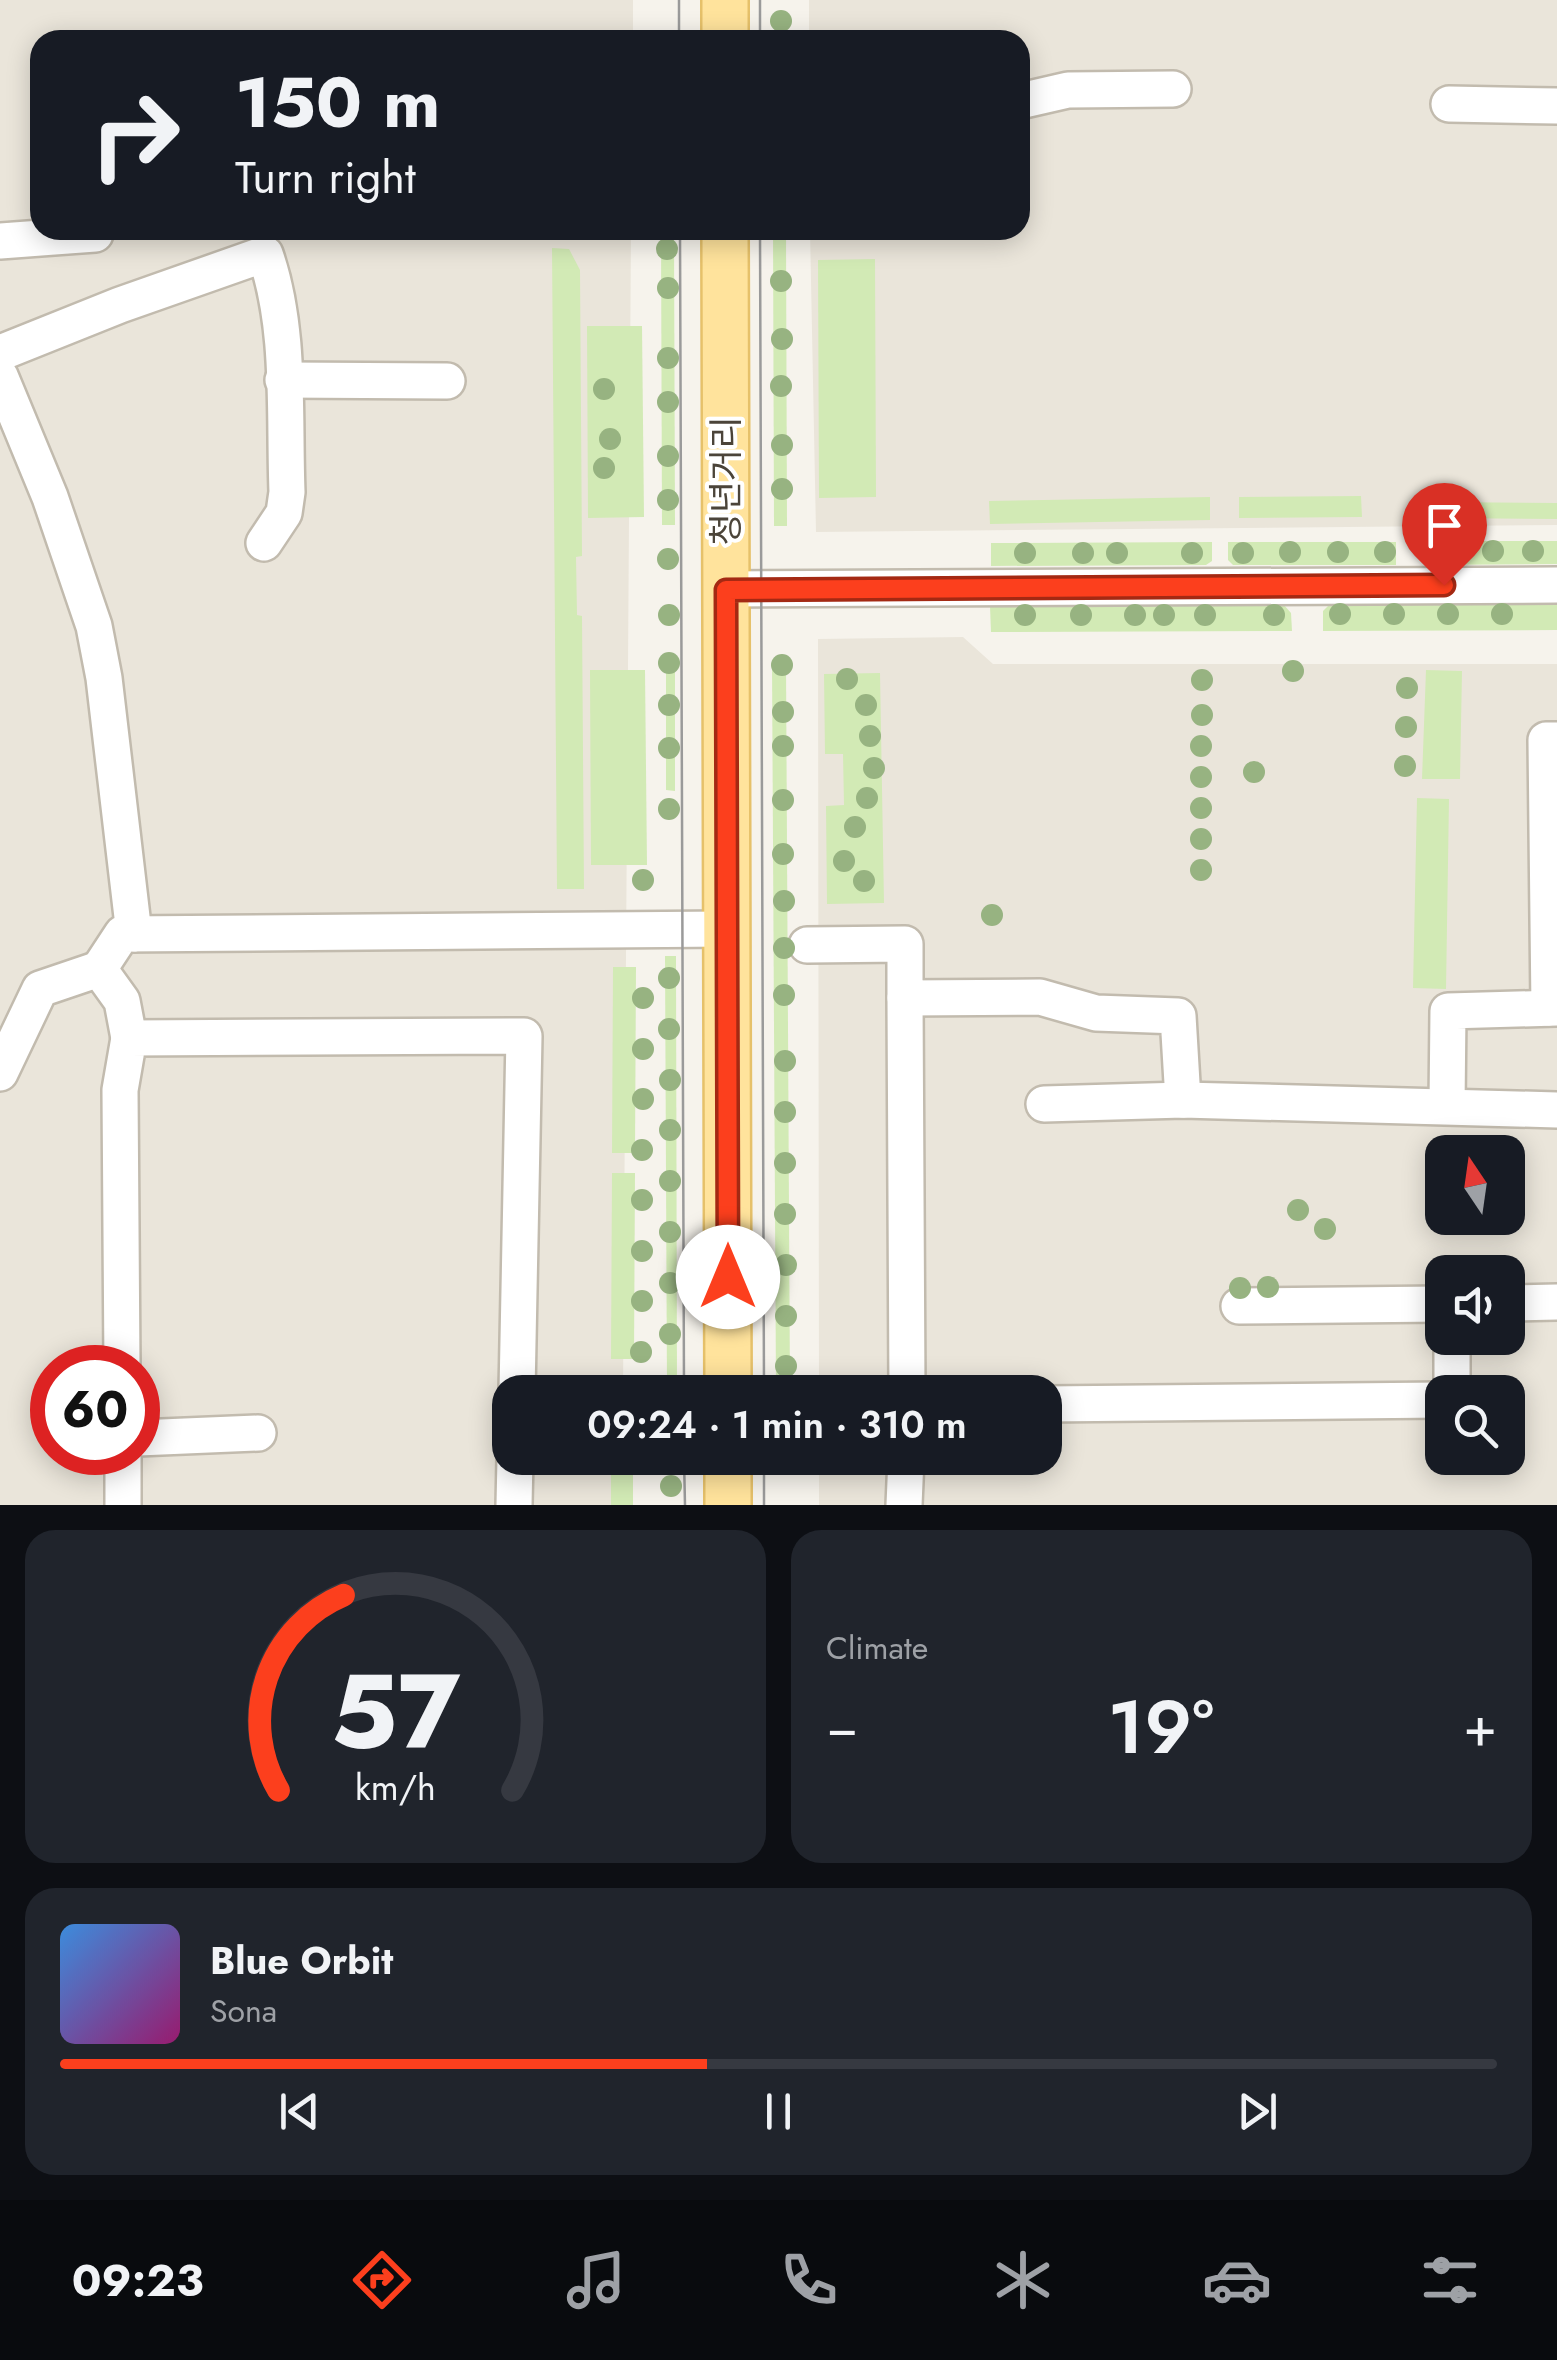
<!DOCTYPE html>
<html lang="en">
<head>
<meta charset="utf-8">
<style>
	body { margin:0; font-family:Jost,"Noto Sans KR",sans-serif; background:#20242c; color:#f1f3f6; height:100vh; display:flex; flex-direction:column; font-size:38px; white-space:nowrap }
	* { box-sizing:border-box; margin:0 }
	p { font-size:32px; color:#9ea1a6 }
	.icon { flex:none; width:55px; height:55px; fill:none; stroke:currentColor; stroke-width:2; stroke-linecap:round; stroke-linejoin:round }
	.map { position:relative; height:1505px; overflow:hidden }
	.side { display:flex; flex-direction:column; gap:25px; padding:25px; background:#0d0f14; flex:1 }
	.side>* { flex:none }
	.banner { position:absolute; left:30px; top:30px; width:1000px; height:210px; border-radius:30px; box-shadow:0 5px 25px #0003; background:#171b24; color:#f1f3f6; overflow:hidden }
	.needle { width:65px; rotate:347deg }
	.buttons { position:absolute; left:1425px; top:1135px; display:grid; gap:20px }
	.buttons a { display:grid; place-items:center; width:100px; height:100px; border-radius:20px; background:#171b24; box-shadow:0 5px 25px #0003; font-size:50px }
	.speed { position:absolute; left:30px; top:1345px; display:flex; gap:20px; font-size:50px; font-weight:700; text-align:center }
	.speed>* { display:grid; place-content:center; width:130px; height:130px; border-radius:50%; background:#171b24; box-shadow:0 5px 25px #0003; line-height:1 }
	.speed .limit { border:15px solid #d22; background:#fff; color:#111 }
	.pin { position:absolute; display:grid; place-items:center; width:85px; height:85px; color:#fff; margin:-102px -42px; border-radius:50% 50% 50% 0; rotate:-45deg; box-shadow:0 0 10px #0007 }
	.pin .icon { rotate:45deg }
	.me { position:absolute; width:110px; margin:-55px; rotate:0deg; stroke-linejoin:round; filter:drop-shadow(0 0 8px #0008) }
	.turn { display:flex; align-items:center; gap:35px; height:210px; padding:0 40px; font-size:45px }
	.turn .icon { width:130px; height:130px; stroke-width:2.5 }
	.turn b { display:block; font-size:70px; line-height:85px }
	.big { font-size:75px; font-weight:600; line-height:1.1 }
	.side .widget { flex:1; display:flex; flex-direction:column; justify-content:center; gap:15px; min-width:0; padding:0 35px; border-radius:30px; background:#20242c }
	.side .dial { align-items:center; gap:0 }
	.dial svg { height:260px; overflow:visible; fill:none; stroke:#363941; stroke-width:7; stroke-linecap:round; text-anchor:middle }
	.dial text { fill:#f1f3f6; stroke:none }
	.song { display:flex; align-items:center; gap:30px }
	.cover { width:120px; height:120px; border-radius:15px; background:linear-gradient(135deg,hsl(210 70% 55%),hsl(320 70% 35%)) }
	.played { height:10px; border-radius:5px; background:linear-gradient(90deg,#fc3f1d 45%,#363941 45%) }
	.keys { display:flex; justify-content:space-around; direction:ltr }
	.heat { display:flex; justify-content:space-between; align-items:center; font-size:55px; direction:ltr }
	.side .tiles { flex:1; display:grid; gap:25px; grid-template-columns:1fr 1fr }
	.widget:last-child { grid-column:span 2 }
	.trip { position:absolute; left:492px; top:1375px; width:570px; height:100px; border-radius:30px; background:#171b24; box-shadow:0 5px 25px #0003; font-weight:600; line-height:100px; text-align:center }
	.menu { display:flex; height:160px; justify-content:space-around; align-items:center; background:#090b0e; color:#9ea1a6 }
	.menu .icon { width:70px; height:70px }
	.menu .active { color:#fc3f1d }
	.menu b { font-size:45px; color:#f1f3f6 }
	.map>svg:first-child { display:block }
	.residential { fill:#eae5da; fill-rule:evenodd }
	.green { fill:#d2eab5 }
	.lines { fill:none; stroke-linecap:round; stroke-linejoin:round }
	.minor-casing { stroke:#c2bbae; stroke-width:40 }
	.major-casing { stroke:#e6c16a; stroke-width:50 }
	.minor { stroke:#fff; stroke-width:35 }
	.major { stroke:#ffe39c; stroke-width:45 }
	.tram { stroke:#9a9a9a; stroke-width:2.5 }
	.tree { fill:#97b381 }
	.route-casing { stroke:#a42913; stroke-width:25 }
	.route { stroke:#fc3f1d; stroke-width:18 }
	.labels { text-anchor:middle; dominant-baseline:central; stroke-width:8; stroke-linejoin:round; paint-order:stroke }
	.street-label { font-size:35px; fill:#4b4439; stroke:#fff }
</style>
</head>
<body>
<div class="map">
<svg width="1557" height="1505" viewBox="0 0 1557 1505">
	<rect width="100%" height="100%" fill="#f6f3ec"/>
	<g class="residential">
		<path d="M0,0H633V40H40V230H631L623,1392H510V1458H622V1505H0ZM52,1368H138V1452H52Z"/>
		<polygon points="809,0 1557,0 1557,525 816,532 810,230 1020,230 1020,40 809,40"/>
		<path d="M963,637L993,664H1557V1505H819V1458H1045V1392H819L818,639ZM1442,1152H1508V1218H1442ZM1442,1272H1508V1338H1442ZM1442,1392H1508V1458H1442Z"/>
	</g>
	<g class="green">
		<polygon points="661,230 674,230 675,525 662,525"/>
		<polygon points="773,230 786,230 787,526 774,526"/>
		<polygon points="552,248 569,249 580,270 582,556 576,557 577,615 582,616 584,889 557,889"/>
		<polygon points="875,259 876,497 819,498 818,260"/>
		<polygon points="587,326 642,326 644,517 588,518"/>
		<polygon points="1361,496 1362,517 1239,518 1239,497"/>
		<polygon points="1210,497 1210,520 990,524 989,501"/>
		<polygon points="1435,502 1557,503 1557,519 1435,518"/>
		<polygon points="1427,541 1557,541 1557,564 1427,565"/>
		<polygon points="1212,542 1212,561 1206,565 991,566 991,543"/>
		<polygon points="1228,542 1396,542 1396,565 1233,565 1228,560"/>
		<polygon points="1557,604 1557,630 1323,631 1323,611 1329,605"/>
		<polygon points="1284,605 1291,613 1292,631 991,632 990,606"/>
		<polygon points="666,656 675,656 675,791 666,790"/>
		<polygon points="772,662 786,662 790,1392 776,1392"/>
		<polygon points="645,670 647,865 591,865 590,670"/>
		<polygon points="1426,670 1462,671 1460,779 1422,779"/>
		<polygon points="880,673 884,903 827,904 826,806 844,805 843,754 825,754 824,674"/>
		<polygon points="1417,798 1449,799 1446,989 1413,988"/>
		<polygon points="665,956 676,956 677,1392 667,1392"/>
		<polygon points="613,967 636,967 635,1153 612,1153"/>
		<polygon points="612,1173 635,1173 634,1359 611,1359"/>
		<rect x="611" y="1458" width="22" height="47"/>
	</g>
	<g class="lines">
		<g class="minor-casing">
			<g id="minor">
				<polyline points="1020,101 1068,90 1173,89"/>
				<polyline points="1449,104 1557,106"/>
				<polyline points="0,241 95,234"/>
				<path d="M0,353L120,305L265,254C291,328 284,414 287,492L284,513L264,543"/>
				<polyline points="0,376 50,497 94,626 104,678 134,934"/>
				<polyline points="283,380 447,381"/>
				<polyline points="726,589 1557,585"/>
				<polyline points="807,945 905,944 905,998 1040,997 1096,1013 1178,1016 1183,1100"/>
				<polyline points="99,969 122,934 727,929"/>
				<polyline points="905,998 907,1392"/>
				<polyline points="1549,1008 1546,740 1557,740"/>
				<polyline points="0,1073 40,989 99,969 122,1001 129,1038"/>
				<polyline points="1044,1104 1183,1100 1557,1110"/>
				<polyline points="1447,1106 1448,1011 1557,1008"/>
				<polyline points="1508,1303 1557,1302"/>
				<polyline points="1239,1306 1442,1304"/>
				<polyline points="122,1368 120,1090 129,1038 524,1036 517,1392"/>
				<polyline points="1452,1392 1452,1338"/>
				<polyline points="1045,1404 1442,1400"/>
				<polyline points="138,1438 258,1433"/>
				<polyline points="123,1452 123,1505"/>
				<polyline points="514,1505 515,1458"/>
				<polyline points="904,1505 906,1458"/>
			</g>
		</g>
		<g class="major-casing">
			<g id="major">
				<polyline points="725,0 725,40"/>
				<polyline points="725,230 728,1392"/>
				<polyline points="728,1458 728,1505"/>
			</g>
		</g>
		<use href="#minor" class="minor"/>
		<use href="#major" class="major"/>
		<g class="tram">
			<polyline points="679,0 679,40"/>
			<polyline points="760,0 760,40"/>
			<polyline points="680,230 684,1392"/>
			<polyline points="760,230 764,1392"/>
			<polyline points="684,1458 685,1505"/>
			<polyline points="764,1458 764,1505"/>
		</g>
	</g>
	<g class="tree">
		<circle cx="781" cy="21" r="11"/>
		<circle cx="667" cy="249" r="11"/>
		<circle cx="781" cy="281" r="11"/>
		<circle cx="668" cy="288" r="11"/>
		<circle cx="782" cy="339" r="11"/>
		<circle cx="668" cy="358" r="11"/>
		<circle cx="781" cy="386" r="11"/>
		<circle cx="604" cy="389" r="11"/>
		<circle cx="668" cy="402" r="11"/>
		<circle cx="610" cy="439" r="11"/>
		<circle cx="782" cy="445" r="11"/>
		<circle cx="668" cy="456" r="11"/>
		<circle cx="604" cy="468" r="11"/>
		<circle cx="782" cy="489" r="11"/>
		<circle cx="668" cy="500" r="11"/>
		<circle cx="1493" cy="551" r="11"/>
		<circle cx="1533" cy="551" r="11"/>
		<circle cx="1290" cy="552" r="11"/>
		<circle cx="1338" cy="552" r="11"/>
		<circle cx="1385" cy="552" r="11"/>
		<circle cx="1454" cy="552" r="11"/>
		<circle cx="1025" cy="553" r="11"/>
		<circle cx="1083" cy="553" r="11"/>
		<circle cx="1117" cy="553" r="11"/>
		<circle cx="1192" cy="553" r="11"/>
		<circle cx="1243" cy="553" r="11"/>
		<circle cx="668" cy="559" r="11"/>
		<circle cx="1340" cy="614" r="11"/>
		<circle cx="1394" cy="614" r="11"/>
		<circle cx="1448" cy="614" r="11"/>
		<circle cx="1502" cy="614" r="11"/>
		<circle cx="669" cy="615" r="11"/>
		<circle cx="1025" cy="615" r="11"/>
		<circle cx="1081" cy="615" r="11"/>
		<circle cx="1135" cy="615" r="11"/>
		<circle cx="1164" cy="615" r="11"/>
		<circle cx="1205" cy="615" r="11"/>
		<circle cx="1274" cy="615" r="11"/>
		<circle cx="669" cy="663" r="11"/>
		<circle cx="782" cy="665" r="11"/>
		<circle cx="1293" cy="671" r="11"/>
		<circle cx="847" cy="679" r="11"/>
		<circle cx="1202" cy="680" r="11"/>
		<circle cx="1407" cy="688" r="11"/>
		<circle cx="669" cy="705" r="11"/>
		<circle cx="866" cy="705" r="11"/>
		<circle cx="783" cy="712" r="11"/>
		<circle cx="1202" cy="715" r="11"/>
		<circle cx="1406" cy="727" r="11"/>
		<circle cx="870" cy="736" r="11"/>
		<circle cx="783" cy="746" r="11"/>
		<circle cx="1201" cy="746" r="11"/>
		<circle cx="669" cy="748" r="11"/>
		<circle cx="1405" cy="766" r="11"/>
		<circle cx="874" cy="768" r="11"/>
		<circle cx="1254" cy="772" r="11"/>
		<circle cx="1201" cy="777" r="11"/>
		<circle cx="867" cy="798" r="11"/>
		<circle cx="783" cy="800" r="11"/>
		<circle cx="1201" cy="808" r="11"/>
		<circle cx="669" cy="809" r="11"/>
		<circle cx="855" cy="827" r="11"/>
		<circle cx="1201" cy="839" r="11"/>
		<circle cx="783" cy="854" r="11"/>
		<circle cx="844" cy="861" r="11"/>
		<circle cx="1201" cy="870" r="11"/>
		<circle cx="643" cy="880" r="11"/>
		<circle cx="864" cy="881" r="11"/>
		<circle cx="784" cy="901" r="11"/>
		<circle cx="992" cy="915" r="11"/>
		<circle cx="784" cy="948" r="11"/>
		<circle cx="669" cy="978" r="11"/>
		<circle cx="784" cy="995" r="11"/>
		<circle cx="643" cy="998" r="11"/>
		<circle cx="669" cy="1029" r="11"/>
		<circle cx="643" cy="1049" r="11"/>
		<circle cx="785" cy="1061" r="11"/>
		<circle cx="670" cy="1080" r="11"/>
		<circle cx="643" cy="1099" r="11"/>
		<circle cx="785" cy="1112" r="11"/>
		<circle cx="670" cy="1130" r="11"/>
		<circle cx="642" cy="1150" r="11"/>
		<circle cx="785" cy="1163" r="11"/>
		<circle cx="670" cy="1181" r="11"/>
		<circle cx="642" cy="1200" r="11"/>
		<circle cx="1298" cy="1210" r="11"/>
		<circle cx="785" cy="1214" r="11"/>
		<circle cx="1325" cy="1229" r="11"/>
		<circle cx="670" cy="1232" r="11"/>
		<circle cx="642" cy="1251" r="11"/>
		<circle cx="786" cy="1265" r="11"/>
		<circle cx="670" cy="1283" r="11"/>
		<circle cx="1268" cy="1287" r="11"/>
		<circle cx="1240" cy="1288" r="11"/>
		<circle cx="642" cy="1301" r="11"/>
		<circle cx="786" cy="1316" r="11"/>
		<circle cx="670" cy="1334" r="11"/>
		<circle cx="641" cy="1352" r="11"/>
		<circle cx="786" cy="1366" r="11"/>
		<circle cx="671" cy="1486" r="11"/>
	</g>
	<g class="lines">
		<g class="route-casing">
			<polyline id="route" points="728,1277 726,590 1444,585"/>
		</g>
		<use href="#route" class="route"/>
	</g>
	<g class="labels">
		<g class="street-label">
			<text transform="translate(726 481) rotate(-90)">청년거리</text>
		</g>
	</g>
</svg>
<div class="buttons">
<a><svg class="needle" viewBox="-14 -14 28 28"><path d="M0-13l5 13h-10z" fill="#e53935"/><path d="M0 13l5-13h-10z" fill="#9ea1a6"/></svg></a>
<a><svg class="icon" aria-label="sound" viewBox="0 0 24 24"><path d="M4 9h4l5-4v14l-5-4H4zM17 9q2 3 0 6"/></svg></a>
<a><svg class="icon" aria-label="search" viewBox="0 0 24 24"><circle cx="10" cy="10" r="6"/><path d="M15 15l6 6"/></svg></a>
</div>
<div class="speed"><div class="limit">60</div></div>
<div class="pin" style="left:1444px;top:585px;background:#d93025"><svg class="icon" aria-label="arrive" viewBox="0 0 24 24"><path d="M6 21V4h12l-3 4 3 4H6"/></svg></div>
<svg class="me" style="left:728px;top:1277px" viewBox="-20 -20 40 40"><circle r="19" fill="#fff"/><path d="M0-13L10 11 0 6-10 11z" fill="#fc3f1d"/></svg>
<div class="trip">09:24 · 1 min · 310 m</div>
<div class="banner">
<div class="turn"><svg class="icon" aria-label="right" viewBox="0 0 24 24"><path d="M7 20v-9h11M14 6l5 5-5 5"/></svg><div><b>150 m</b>Turn right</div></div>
</div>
</div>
<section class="side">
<div class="tiles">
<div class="widget dial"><svg viewBox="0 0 100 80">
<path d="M14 69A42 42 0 1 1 86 69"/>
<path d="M14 69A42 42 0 0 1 34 9" stroke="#fc3f1d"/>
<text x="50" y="56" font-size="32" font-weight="700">57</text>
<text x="50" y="72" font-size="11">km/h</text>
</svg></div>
<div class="widget"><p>Climate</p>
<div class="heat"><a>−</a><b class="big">19°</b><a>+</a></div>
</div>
<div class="widget">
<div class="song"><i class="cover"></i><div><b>Blue Orbit</b><p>Sona</p></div></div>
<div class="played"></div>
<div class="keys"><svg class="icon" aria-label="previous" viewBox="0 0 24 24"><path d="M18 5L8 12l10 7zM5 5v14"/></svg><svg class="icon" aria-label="pause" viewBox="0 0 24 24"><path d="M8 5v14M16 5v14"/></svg><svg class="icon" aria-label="next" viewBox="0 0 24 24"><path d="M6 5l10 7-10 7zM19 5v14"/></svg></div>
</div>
</div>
</section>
<nav class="menu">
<b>09:23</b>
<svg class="icon active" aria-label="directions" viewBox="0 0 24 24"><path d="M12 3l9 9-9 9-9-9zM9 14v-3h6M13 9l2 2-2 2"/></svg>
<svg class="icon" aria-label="music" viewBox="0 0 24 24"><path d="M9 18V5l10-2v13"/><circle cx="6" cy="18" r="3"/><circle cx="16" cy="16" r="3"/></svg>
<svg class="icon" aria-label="phone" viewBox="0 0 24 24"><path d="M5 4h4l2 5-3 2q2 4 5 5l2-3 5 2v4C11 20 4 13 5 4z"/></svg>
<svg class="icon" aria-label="climate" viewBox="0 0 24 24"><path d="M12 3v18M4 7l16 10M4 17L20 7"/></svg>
<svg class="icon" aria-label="car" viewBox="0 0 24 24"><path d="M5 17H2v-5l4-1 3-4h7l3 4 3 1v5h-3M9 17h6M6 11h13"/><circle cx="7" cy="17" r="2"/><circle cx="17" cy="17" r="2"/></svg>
<svg class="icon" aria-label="filters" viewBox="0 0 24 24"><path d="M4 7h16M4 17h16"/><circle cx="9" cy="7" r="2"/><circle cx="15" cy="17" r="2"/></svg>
</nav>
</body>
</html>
